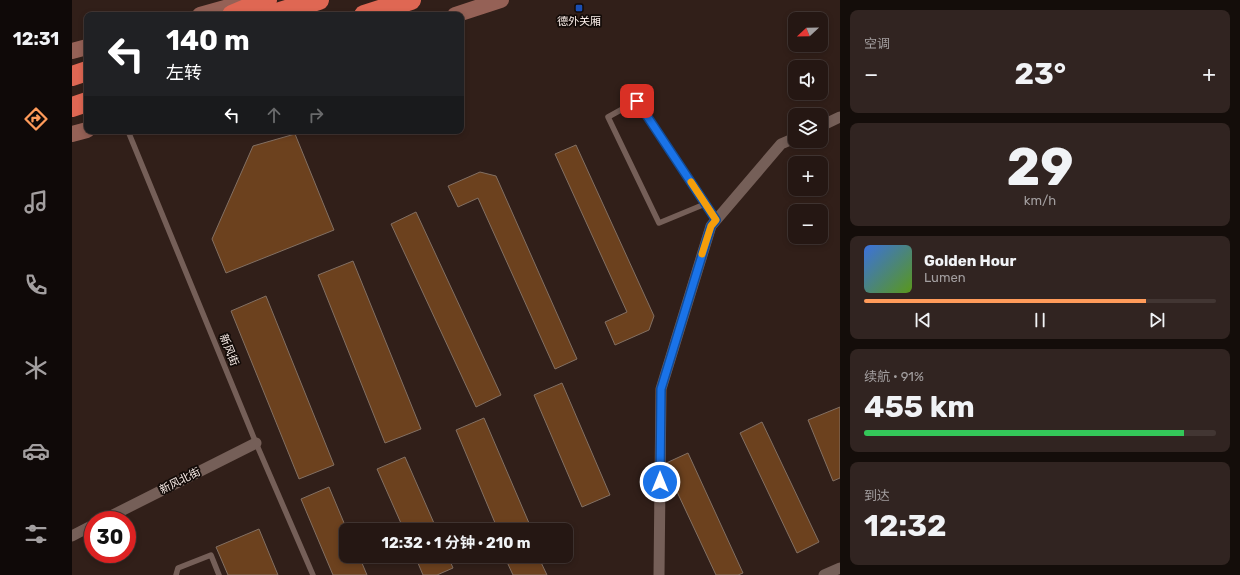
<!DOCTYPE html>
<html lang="zh">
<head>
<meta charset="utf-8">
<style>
	body { margin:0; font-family:Rubik,"Noto Sans SC",sans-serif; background:#312421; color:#f1f3f6; height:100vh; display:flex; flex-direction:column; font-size:15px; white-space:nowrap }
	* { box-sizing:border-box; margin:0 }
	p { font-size:13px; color:#a39fa0 }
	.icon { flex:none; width:22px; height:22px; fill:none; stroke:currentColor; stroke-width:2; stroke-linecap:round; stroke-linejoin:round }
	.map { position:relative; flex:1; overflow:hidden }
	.details { display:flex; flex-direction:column; gap:10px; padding:10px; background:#140d0a; width:400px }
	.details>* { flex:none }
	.guide { position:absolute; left:12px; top:12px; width:380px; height:122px; border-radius:8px; box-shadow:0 2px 6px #0003,0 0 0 1px #423633; background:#202124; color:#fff; overflow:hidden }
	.needle { width:26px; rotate:248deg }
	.buttons { position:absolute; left:716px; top:12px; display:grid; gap:8px }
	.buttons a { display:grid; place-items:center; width:40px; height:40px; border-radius:8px; background:#251713; box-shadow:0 2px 6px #0003,0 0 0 1px #423633; font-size:20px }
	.speed { position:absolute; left:12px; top:511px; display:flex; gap:8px; font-size:20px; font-weight:700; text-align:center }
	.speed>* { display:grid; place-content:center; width:52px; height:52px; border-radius:50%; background:#251713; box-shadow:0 2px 6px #0003,0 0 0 1px #423633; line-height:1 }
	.speed .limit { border:6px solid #d22; background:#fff; color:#111 }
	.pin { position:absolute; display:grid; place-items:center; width:34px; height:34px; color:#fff; margin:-17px; border-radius:8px; box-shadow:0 2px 6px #0006 }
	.me { position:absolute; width:44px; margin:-22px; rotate:0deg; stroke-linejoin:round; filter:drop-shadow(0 0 3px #0008) }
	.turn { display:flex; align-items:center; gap:14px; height:84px; padding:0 16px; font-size:18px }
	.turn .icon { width:52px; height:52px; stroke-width:2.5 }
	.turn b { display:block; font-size:28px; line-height:34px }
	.lanes { display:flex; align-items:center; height:38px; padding:0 16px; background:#0003; justify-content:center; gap:20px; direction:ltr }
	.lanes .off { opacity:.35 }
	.big { font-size:30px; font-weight:700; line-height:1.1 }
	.details .card { flex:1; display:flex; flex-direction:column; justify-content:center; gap:6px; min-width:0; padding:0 14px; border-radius:8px; background:#312421 }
	.details .dial { align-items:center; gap:0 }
	.dial b { font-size:52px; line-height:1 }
	.song { display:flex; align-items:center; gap:12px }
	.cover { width:48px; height:48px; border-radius:6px; background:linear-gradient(135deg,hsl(220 70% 55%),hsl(90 70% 35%)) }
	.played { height:4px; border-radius:2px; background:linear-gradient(90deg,#ff9b5a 80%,#423633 80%) }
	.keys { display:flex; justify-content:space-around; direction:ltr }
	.heat { display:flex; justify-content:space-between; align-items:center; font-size:22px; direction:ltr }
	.charge { height:6px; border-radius:3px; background:linear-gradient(90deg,#34c759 91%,#423633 0) }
	.trip { position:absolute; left:267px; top:523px; width:234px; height:40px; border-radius:8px; background:#251713; box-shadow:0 2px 6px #0003,0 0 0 1px #423633; font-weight:700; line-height:40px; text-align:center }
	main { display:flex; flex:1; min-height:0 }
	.dock { display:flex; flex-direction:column; width:72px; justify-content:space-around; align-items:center; background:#0f0908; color:#a39fa0 }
	.dock .icon { width:28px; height:28px }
	.dock .active { color:#ff9b5a }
	.dock b { font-size:18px; color:#f1f3f6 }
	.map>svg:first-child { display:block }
	.building { fill:#6c411e; stroke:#837063 }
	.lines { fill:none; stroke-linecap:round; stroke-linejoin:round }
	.lane { stroke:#755f58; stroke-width:5.5 }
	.street { stroke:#755f58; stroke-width:11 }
	.secondary { stroke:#956156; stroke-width:16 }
	.highway { stroke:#df6753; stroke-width:20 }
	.route-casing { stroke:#114b97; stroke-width:10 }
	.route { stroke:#1a73e8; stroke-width:7 }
	.slow { stroke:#f59e0b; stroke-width:7 }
	.transit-dot { fill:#1a4fb4; stroke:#130b08; stroke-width:1.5 }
	.labels { text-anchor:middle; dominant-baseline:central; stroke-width:3.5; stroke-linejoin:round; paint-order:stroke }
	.poi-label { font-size:11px; fill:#fcefea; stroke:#130b08 }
	.street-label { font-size:11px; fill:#fcefea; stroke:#130b08 }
</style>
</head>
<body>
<main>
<nav class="dock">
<b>12:31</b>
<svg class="icon active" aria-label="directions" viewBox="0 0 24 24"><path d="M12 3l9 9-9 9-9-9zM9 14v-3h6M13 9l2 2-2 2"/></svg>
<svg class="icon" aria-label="music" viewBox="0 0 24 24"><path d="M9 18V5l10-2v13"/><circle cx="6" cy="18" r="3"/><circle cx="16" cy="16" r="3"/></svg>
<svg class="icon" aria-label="phone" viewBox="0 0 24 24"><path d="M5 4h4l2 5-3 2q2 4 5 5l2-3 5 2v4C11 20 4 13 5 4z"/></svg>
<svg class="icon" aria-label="climate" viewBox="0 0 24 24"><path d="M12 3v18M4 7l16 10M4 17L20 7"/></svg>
<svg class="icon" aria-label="car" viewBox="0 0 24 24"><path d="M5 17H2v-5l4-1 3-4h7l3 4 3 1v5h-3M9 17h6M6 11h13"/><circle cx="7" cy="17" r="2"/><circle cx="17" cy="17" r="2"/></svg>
<svg class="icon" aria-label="filters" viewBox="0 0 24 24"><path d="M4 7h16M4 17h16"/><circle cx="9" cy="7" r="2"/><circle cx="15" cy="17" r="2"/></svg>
</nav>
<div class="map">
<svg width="768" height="575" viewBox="0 0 768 575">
	<rect width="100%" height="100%" fill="#311f19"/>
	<g class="building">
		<polygon points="223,134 262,230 154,273 140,239 181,146"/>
		<polygon points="504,145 582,316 577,330 543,345 533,322 555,312 483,154"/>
		<polygon points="408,172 424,176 505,359 483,369 406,198 386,207 376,186"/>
		<polygon points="344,212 429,395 404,407 319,224"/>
		<polygon points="281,261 349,429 313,443 246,275"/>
		<polygon points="194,296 262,465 227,479 159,311"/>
		<polygon points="490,383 538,495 510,507 462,395"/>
		<polygon points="768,407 768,478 761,481 736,420"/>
		<polygon points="412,418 460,530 426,530 384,430"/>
		<polygon points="690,422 747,542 725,553 668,433"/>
		<polygon points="616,453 671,573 666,575 644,575 592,464"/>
		<polygon points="333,457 365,530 332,530 305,469"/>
		<polygon points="257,487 275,530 274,530 274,556 287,556 295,575 261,575 229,499"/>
		<polygon points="187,529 206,575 156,575 144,547"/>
		<polygon points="343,556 376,556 381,568 365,575 351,575"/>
		<polygon points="448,556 466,556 475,575 441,575 435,562"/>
	</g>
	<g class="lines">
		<g class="lane">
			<polyline points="56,131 184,443 241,575"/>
			<polyline points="633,204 587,223 536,117 565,101 644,220"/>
			<polyline points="104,575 106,568 139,555 147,575"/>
		</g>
		<g class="street">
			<polyline points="749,126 768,117"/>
			<polyline points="31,520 184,443"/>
			<polyline points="0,536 21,525"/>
			<polyline points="587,575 589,389 639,226 709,144 723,138"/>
			<polyline points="752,575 768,568"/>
		</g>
		<g class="secondary">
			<polyline points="128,15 174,2"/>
			<polyline points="383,15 429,0"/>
			<polyline points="0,51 15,47"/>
			<polyline points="0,134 15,130"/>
		</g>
		<g class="highway">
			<polyline points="160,15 195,0"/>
			<polyline points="198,15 247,0"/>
			<polyline points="292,15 339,0"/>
			<polyline points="0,76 15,71"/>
			<polyline points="0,107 15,102"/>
		</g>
	</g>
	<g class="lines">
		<g class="route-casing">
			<polyline id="route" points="565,101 644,220 639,226 589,389 588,482"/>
		</g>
		<use href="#route" class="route"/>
		<polyline class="slow" points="619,182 644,220 639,226 630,254"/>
	</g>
	<rect class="transit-dot" x="503" y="4" width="8" height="8" rx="2"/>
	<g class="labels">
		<g class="poi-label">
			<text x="507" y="21">德外关厢</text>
		</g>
		<g class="street-label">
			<text transform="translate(157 350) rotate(68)">新风街</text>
			<text transform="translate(108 481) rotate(-27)">新风北街</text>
		</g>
	</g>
</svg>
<div class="buttons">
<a><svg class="needle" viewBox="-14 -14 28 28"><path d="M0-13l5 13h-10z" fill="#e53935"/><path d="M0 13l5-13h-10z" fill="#a39fa0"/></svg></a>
<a><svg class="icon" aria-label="sound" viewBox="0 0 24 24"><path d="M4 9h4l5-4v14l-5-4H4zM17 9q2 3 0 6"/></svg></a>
<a><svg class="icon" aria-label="layers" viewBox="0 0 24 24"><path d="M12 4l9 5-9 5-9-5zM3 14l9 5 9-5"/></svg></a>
<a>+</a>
<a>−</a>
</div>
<div class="speed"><div class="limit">30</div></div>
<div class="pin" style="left:565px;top:101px;background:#d93025"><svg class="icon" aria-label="arrive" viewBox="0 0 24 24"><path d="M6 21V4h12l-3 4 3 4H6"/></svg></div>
<svg class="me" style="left:588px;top:482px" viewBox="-20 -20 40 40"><circle r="17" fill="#1a73e8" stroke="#fff" stroke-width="3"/><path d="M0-11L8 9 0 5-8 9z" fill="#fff"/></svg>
<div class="trip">12:32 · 1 分钟 · 210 m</div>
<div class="guide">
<div class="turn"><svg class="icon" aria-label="left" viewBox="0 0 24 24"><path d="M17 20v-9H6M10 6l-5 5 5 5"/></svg><div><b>140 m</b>左转</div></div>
<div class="lanes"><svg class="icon" aria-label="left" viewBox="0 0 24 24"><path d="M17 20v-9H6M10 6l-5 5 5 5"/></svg><svg class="icon off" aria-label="ahead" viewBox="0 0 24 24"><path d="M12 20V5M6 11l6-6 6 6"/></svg><svg class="icon off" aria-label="right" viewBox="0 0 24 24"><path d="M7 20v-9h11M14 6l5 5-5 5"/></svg></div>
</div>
</div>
<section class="details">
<div class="card"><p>空调</p>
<div class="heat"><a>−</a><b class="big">23°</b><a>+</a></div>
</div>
<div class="card dial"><b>29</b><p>km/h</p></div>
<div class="card">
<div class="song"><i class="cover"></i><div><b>Golden Hour</b><p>Lumen</p></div></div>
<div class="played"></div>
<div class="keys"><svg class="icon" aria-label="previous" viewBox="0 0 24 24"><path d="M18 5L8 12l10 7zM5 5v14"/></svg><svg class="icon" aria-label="pause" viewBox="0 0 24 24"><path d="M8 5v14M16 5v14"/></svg><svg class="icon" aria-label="next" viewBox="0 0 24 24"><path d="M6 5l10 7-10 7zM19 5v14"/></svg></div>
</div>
<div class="card"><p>续航 · 91%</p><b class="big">455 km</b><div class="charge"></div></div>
<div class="card"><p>到达</p><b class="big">12:32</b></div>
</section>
</main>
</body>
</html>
